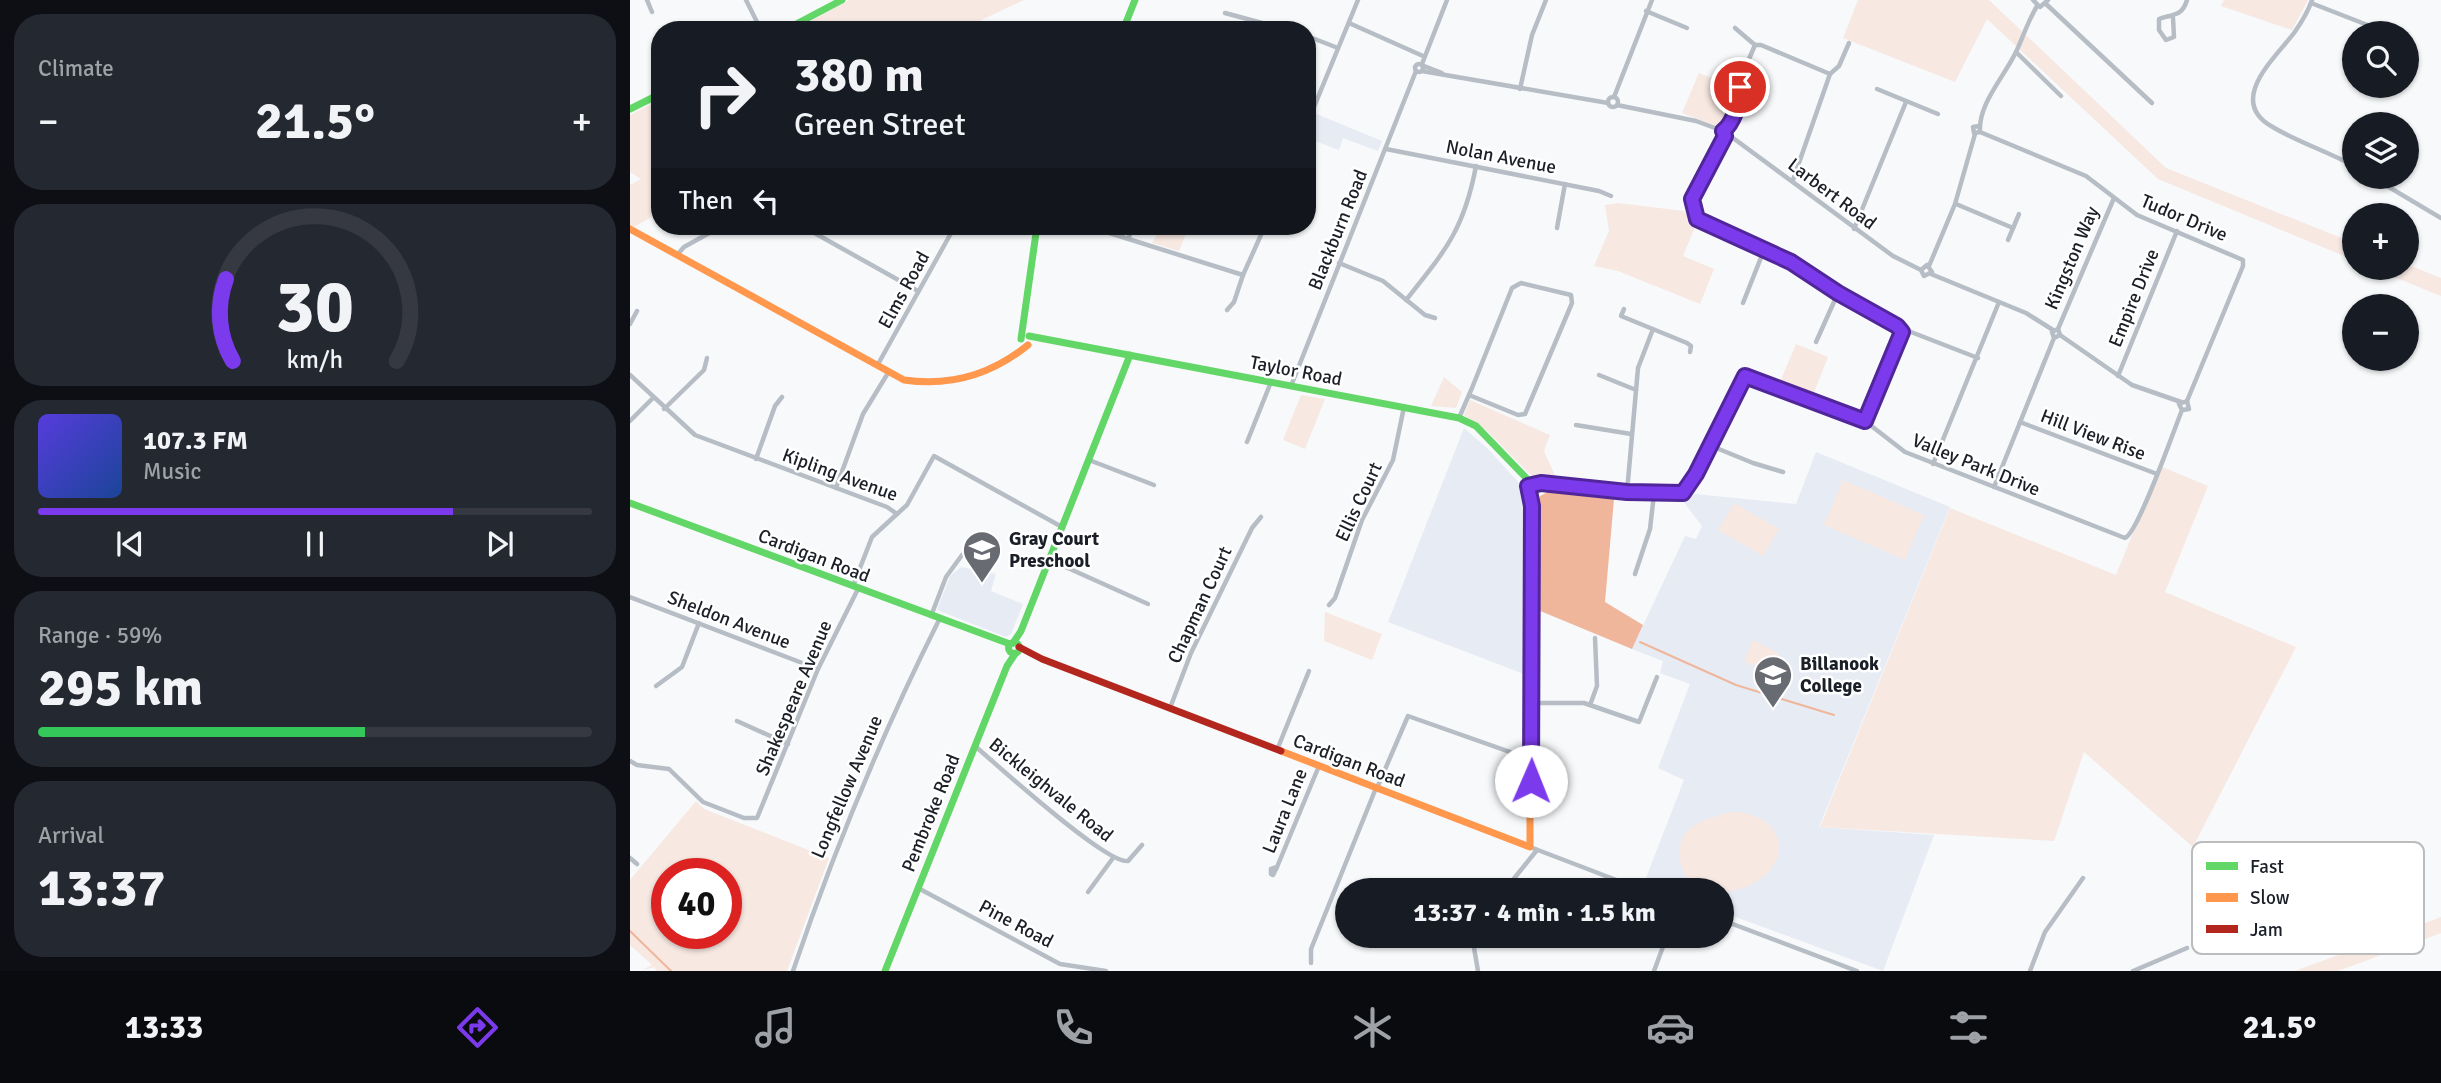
<!DOCTYPE html>
<html lang="en">
<head>
<meta charset="utf-8">
<style>
	body { margin:0; font-family:Signika,sans-serif; background:#242831; color:#f1f3f6; height:100vh; display:flex; flex-direction:column; font-size:26px; white-space:nowrap }
	* { box-sizing:border-box; margin:0 }
	p { font-size:23px; color:#9ea1a6 }
	.icon { flex:none; width:38px; height:38px; fill:none; stroke:currentColor; stroke-width:2; stroke-linecap:round; stroke-linejoin:round }
	.map { position:relative; flex:1; overflow:hidden }
	.sheet { display:flex; flex-direction:column; gap:14px; padding:14px; background:#0d0f14; width:630px }
	.sheet>* { flex:none }
	.guide { position:absolute; left:21px; top:21px; width:665px; height:214px; border-radius:28px; box-shadow:0 2px 5px #0004; background:#171b24; color:#f1f3f6; overflow:hidden }
	.buttons { position:absolute; left:1712px; top:21px; display:grid; gap:14px }
	.buttons a { display:grid; place-items:center; width:77px; height:77px; border-radius:50%; background:#171b24; box-shadow:0 2px 5px #0004; font-size:35px }
	.speed { position:absolute; left:21px; top:858px; display:flex; gap:14px; font-size:35px; font-weight:700; text-align:center }
	.speed>* { display:grid; place-content:center; width:91px; height:91px; border-radius:50%; background:#171b24; box-shadow:0 2px 5px #0004; line-height:1 }
	.speed .limit { border:10px solid #d22; background:#fff; color:#111 }
	.pin { position:absolute; display:grid; place-items:center; width:60px; height:60px; color:#fff; margin:-30px; border:4px solid #fff; border-radius:50%; box-shadow:0 2px 7px #0007 }
	.me { position:absolute; width:77px; margin:-38px; rotate:1deg; stroke-linejoin:round; filter:drop-shadow(0 0 5px #0008) }
	.turn { display:flex; align-items:center; gap:24px; height:147px; padding:0 28px; font-size:32px }
	.turn .icon { width:91px; height:91px; stroke-width:2.5 }
	.turn b { display:block; font-size:49px; line-height:60px }
	.then { display:flex; align-items:center; height:66px; padding:0 28px; background:#0003; gap:14px; font-size:26px }
	.big { font-size:52px; font-weight:700; line-height:1.1 }
	.sheet .card { flex:1; display:flex; flex-direction:column; justify-content:center; gap:10px; min-width:0; padding:0 24px; border-radius:28px; background:#242831 }
	.sheet .dial { align-items:center; gap:0 }
	.dial svg { height:182px; overflow:visible; fill:none; stroke:#363941; stroke-width:7; stroke-linecap:round; text-anchor:middle }
	.dial text { fill:#f1f3f6; stroke:none }
	.song { display:flex; align-items:center; gap:21px }
	.cover { width:84px; height:84px; border-radius:10px; background:linear-gradient(135deg,hsl(250 70% 55%),hsl(220 70% 35%)) }
	.played { height:7px; border-radius:4px; background:linear-gradient(90deg,#7c3aed 75%,#363941 75%) }
	.keys { display:flex; justify-content:space-around; direction:ltr }
	.heat { display:flex; justify-content:space-between; align-items:center; font-size:38px; direction:ltr }
	.charge { height:10px; border-radius:5px; background:linear-gradient(90deg,#34c759 59%,#363941 0) }
	.trip { position:absolute; left:705px; top:878px; width:399px; height:70px; border-radius:35px; background:#171b24; box-shadow:0 2px 5px #0004; font-weight:700; line-height:70px; text-align:center }
	.dock { display:flex; height:112px; justify-content:space-around; align-items:center; background:#090b0e; color:#9ea1a6 }
	.dock .icon { width:49px; height:49px }
	.dock .selected { color:#7c3aed }
	.dock b { font-size:32px; color:#f1f3f6 }
	main { display:flex; flex:1; min-height:0 }
	.map>svg:first-child { display:block }
	.built { fill:#e7ebf3 }
	.green { fill:#f7e8e2; fill-rule:evenodd }
	.water { fill:#efb69c }
	.lines { fill:none; stroke-linecap:round; stroke-linejoin:round }
	.stream { stroke:#efb69c; stroke-width:2 }
	.street { stroke:#b7bdc5; stroke-width:4.5 }
	.fast { stroke:#63d668; stroke-width:7 }
	.slow { stroke:#ff974d; stroke-width:7 }
	.jam { stroke:#b3261e; stroke-width:7 }
	.route-casing { stroke:#51269a; stroke-width:18 }
	.route { stroke:#7c3aed; stroke-width:12 }
	.labels { text-anchor:middle; dominant-baseline:central; stroke-width:5; stroke-linejoin:round; paint-order:stroke }
	.street-label { font-size:19px; fill:#1b1f27; stroke:#fff }
	.poi-label { font-size:19px; font-weight:bold; fill:#1b1f27; stroke:#fff; text-anchor:start }
	.key { fill:#fff; stroke:#bbbcbe; stroke-width:2 }
	.key-label { font-size:19px; fill:#1b1f27 }
</style>
</head>
<body>
<main>
<section class="sheet">
<div class="card"><p>Climate</p>
<div class="heat"><a>−</a><b class="big">21.5°</b><a>+</a></div>
</div>
<div class="card dial"><svg viewBox="0 0 100 80">
<path d="M14 69A42 42 0 1 1 86 69"/>
<path d="M14 69A42 42 0 0 1 11 33" stroke="#7c3aed"/>
<text x="50" y="56" font-size="32" font-weight="700">30</text>
<text x="50" y="72" font-size="11">km/h</text>
</svg></div>
<div class="card">
<div class="song"><i class="cover"></i><div><b>107.3 FM</b><p>Music</p></div></div>
<div class="played"></div>
<div class="keys"><svg class="icon" aria-label="previous" viewBox="0 0 24 24"><path d="M18 5L8 12l10 7zM5 5v14"/></svg><svg class="icon" aria-label="pause" viewBox="0 0 24 24"><path d="M8 5v14M16 5v14"/></svg><svg class="icon" aria-label="next" viewBox="0 0 24 24"><path d="M6 5l10 7-10 7zM19 5v14"/></svg></div>
</div>
<div class="card"><p>Range · 59%</p><b class="big">295 km</b><div class="charge"></div></div>
<div class="card"><p>Arrival</p><b class="big">13:37</b></div>
</section>
<div class="map">
<svg width="1811" height="971" viewBox="0 0 1811 971">
	<rect width="100%" height="100%" fill="#f7f9fb"/>
	<g class="built">
		<polygon points="684,113 752,141 748,151 713,138 709,150 677,138"/>
		<polygon points="834,428 858,449 891,485 894,511 894,674 758,622"/>
		<polygon points="1186,452 1320,507 1189,827 1304,835 1253,971 1092,912 1092,891 1035,891 1014,883 1054,780 1028,768 1060,684 1030,673 1033,661 1002,649 1055,536 1066,539 1072,526 1053,501 1065,494 1166,504"/>
		<polygon points="331,567 366,574 361,591 393,604 381,634 376,637 307,610 320,576"/>
	</g>
	<g class="green">
		<polygon points="219,0 394,0 330,30 164,30"/>
		<polygon points="1228,0 1359,0 1536,168 1724,243 1724,260 1528,179 1357,19 1325,82 1213,38"/>
		<polygon points="1594,0 1678,0 1662,30 1591,6"/>
		<path d="M1069,73L1107,89C1107,102 1102,120 1091,128L1052,113Z"/>
		<polygon points="30,100 30,212 4,227 0,225 0,185 11,179 0,172 0,115"/>
		<polygon points="988,203 1054,211 1065,227 1053,256 1084,269 1070,304 988,271 964,266 979,231 975,205"/>
		<polygon points="532,226 559,226 549,251 522,243"/>
		<polygon points="1776,264 1811,278 1811,296 1742,268 1776,268"/>
		<polygon points="1166,344 1198,357 1183,395 1150,382"/>
		<polygon points="814,377 832,392 826,408 801,406"/>
		<polygon points="671,395 695,399 675,449 653,440"/>
		<polygon points="840,400 920,435 914,451 927,480 903,477 857,431 834,415"/>
		<polygon points="1530,466 1578,486 1535,592 1666,647 1563,847 1454,752 1424,841 1190,827 1320,508 1486,575"/>
		<polygon points="1213,480 1294,515 1275,560 1194,525"/>
		<polygon points="1104,503 1149,529 1133,556 1088,530"/>
		<polygon points="695,612 752,634 742,660 694,641"/>
		<polygon points="1123,640 1148,653 1141,671 1114,662"/>
		<path d="M66,801L74,809L199,858L157,971H27L24,967L11,971L22,965L0,945V880ZM37,873H96V933H37Z"/>
		<path d="M1100,812C1125,811 1154,825 1148,855C1145,868 1135,877 1124,883C1096,899 1048,895 1050,853C1050,846 1051,837 1056,832C1066,821 1086,816 1100,812Z"/>
		<polygon points="1811,917 1811,933 1708,971 1665,971"/>
	</g>
	<polygon class="water" points="920,491 984,499 975,602 1013,625 1002,649 903,608 908,505 910,496"/>
	<g class="lines">
		<g class="stream">
			<polyline points="1010,642 1106,685 1204,715"/>
			<polyline points="0,931 41,971"/>
		</g>
		<g class="street">
			<polyline points="17,0 22,12"/>
			<polyline points="116,0 131,30"/>
			<polyline points="1403,0 1410,7 1418,0"/>
			<path d="M1682,0C1678,12 1671,23 1664,33C1645,58 1597,100 1641,126C1667,142 1697,151 1724,166"/>
			<polyline points="1681,3 1740,26"/>
			<polyline points="1416,4 1522,103"/>
			<polyline points="1016,11 1057,28"/>
			<polyline points="595,13 658,30"/>
			<path d="M1543,18L1544,37L1536,40L1529,30V19C1542,14 1552,17 1557,0"/>
			<polyline points="719,23 793,56"/>
			<polyline points="1105,28 1125,45"/>
			<polyline points="677,36 708,48"/>
			<polyline points="1386,52 1431,96"/>
			<circle cx="789" cy="68" r="4"/>
			<polyline points="792,64 817,0"/>
			<polyline points="794,66 812,73"/>
			<polyline points="792,71 978,103"/>
			<polyline points="1200,74 1209,66 1219,43"/>
			<polyline points="890,89 902,35 916,0"/>
			<polyline points="1247,89 1308,114"/>
			<circle cx="983" cy="102" r="5"/>
			<polyline points="984,97 1022,0"/>
			<polyline points="987,105 1066,121 1093,131"/>
			<polyline points="677,124 728,0"/>
			<path d="M1349,126L1343,127L1344,133L1350,132C1348,104 1374,77 1386,52C1393,37 1398,21 1407,6"/>
			<polyline points="1097,129 1109,101 1110,80 1125,45 1131,45 1200,74 1163,180"/>
			<polyline points="1350,132 1456,176 1507,215 1613,260 1613,266 1557,401"/>
			<polyline points="1099,135 1263,256 1291,270 1294,276 1302,272 1297,265 1291,270"/>
			<polyline points="1095,136 1062,199 1067,219 1161,262 1228,305 1267,326 1272,332 1235,421"/>
			<polyline points="756,149 969,191 981,196"/>
			<polyline points="1742,177 1811,218"/>
			<polyline points="1326,204 1383,228"/>
			<polyline points="172,226 288,291"/>
			<polyline points="457,226 613,275 635,226"/>
			<polyline points="927,228 935,184"/>
			<polyline points="1224,229 1276,102"/>
			<polyline points="499,237 503,226"/>
			<polyline points="1378,240 1389,214"/>
			<polyline points="47,255 54,247 92,226"/>
			<polyline points="709,263 753,281 795,315 805,318"/>
			<polyline points="1299,266 1325,204 1345,134"/>
			<polyline points="1301,274 1396,313 1423,330"/>
			<path d="M776,300C815,251 834,230 846,166"/>
			<polyline points="1113,303 1134,250"/>
			<polyline points="994,309 991,316 1057,343 1061,346 1060,352"/>
			<polyline points="597,310 604,302 613,275"/>
			<polyline points="0,324 7,311"/>
			<polyline points="1428,329 1484,198"/>
			<polyline points="1272,332 1281,332 1348,358"/>
			<polyline points="1430,335 1502,385 1551,402"/>
			<polyline points="1186,342 1208,293"/>
			<polyline points="247,366 325,226"/>
			<polyline points="0,375 65,435 257,507 267,514 277,505 304,456 432,527"/>
			<polyline points="969,375 1006,390"/>
			<polyline points="1488,376 1547,231"/>
			<polyline points="661,386 786,71"/>
			<polyline points="34,409 74,370 77,358"/>
			<polyline points="829,418 842,388 882,288 891,283 941,295 942,303 895,414 888,415 839,395"/>
			<polyline points="0,421 23,398"/>
			<polyline points="1390,422 1527,474"/>
			<polyline points="946,425 1001,434"/>
			<polyline points="617,442 641,382"/>
			<polyline points="1079,445 1123,463 1153,472"/>
			<polyline points="126,459 145,406 152,397"/>
			<polyline points="459,460 524,485"/>
			<polyline points="1303,464 1369,302"/>
			<path d="M903,485L1024,494L1053,493L1066,474L1112,378L1120,375L1235,421L1275,452L1495,538C1508,533 1544,430 1552,410L1549,404L1557,401L1559,409L1552,410"/>
			<polyline points="1364,487 1424,338 1422,332 1428,329 1430,335 1424,338"/>
			<polyline points="206,488 233,414 258,373"/>
			<polyline points="906,490 923,486"/>
			<polyline points="997,492 1008,368 1023,329"/>
			<polyline points="420,560 518,604"/>
			<polyline points="1005,574 1020,529 1024,494"/>
			<polyline points="223,586 242,537 267,514"/>
			<polyline points="0,597 188,669"/>
			<polyline points="699,605 705,598 732,520 763,460 774,407"/>
			<polyline points="301,616 316,577 332,555"/>
			<polyline points="26,686 52,667 69,623"/>
			<polyline points="902,703 954,703 1009,722 1027,677"/>
			<polyline points="960,705 967,686 965,638"/>
			<polyline points="540,708 561,653 622,528 631,517"/>
			<polyline points="107,721 158,744"/>
			<path d="M345,746C367,765 477,865 498,861L512,845"/>
			<polyline points="647,750 679,671"/>
			<polyline points="0,761 7,765 39,769 73,802 114,818 127,818 188,669 228,589"/>
			<polyline points="747,788 778,716 900,759"/>
			<polyline points="900,847 1015,891"/>
			<polyline points="0,858 7,864"/>
			<polyline points="647,867 641,869 641,874 643,875 647,867 689,766"/>
			<polyline points="288,888 430,964 476,971"/>
			<polyline points="874,891 907,850"/>
			<polyline points="458,892 483,858"/>
			<polyline points="1092,920 1227,971"/>
			<polyline points="842,936 848,971"/>
			<polyline points="681,963 681,949 746,788"/>
			<path d="M163,971C204,850 252,734 309,620"/>
			<polyline points="1024,971 1037,936"/>
			<polyline points="1400,971 1415,932 1453,878"/>
			<polyline points="1503,971 1557,948"/>
		</g>
		<g class="fast">
			<polyline points="155,30 212,0"/>
			<polyline points="493,30 505,0"/>
			<polyline points="0,109 30,94"/>
			<polyline points="399,336 829,418 846,426 902,484"/>
			<polyline points="391,339 407,226"/>
			<polyline points="900,493 900,702"/>
			<polyline points="0,503 380,644"/>
			<circle cx="384" cy="648" r="5.5"/>
			<polyline points="383,643 391,631 500,355"/>
			<polyline points="255,971 377,666 385,654"/>
		</g>
		<g class="slow">
			<path d="M0,229L274,380C321,387 361,375 398,345"/>
			<circle cx="902" cy="489" r="4.5"/>
			<polyline points="651,751 900,847 900,702"/>
		</g>
		<polyline class="jam" points="389,647 412,659 651,751"/>
	</g>
	<g class="lines">
		<g class="route-casing">
			<path id="route" d="M901,781L902,506L898,486L911,483L997,492L1053,493L1066,474L1115,376L1235,421L1272,332L1267,326L1208,293L1161,262L1067,219L1062,199L1095,136L1093,131C1103,124 1111,100 1110,87"/>
		</g>
		<use href="#route" class="route"/>
	</g>
	<defs>
		<g id="school-pin" transform="scale(2.0125)"><path d="M0 17L-7.5 6A9.5 9.5 0 1 1 7.5 6Z" fill="#686b71" stroke="#fff"/><path d="M0-5L7-2L0 1L-7-2ZM-4 1L0 2.5L4 1V4Q0 6-4 4Z" fill="#fff"/></g>
	</defs>
	<g fill-rule="evenodd">
		<use href="#school-pin" x="352" y="550"/>
		<use href="#school-pin" x="1143" y="675"/>
	</g>
	<g class="labels">
		<g class="street-label">
			<text transform="translate(871 157) rotate(11)">Nolan Avenue</text>
			<text transform="translate(1202 194) rotate(37)">Larbert Road</text>
			<text transform="translate(1554 218) rotate(23)">Tudor Drive</text>
			<text transform="translate(708 230) rotate(-68)">Blackburn Road</text>
			<text transform="translate(1442 258) rotate(-67)">Kingston Way</text>
			<text transform="translate(274 290) rotate(-61)">Elms Road</text>
			<text transform="translate(1504 298) rotate(-68)">Empire Drive</text>
			<text transform="translate(666 371) rotate(11)">Taylor Road</text>
			<text transform="translate(1463 435) rotate(21)">Hill View Rise</text>
			<text transform="translate(1346 465) rotate(22)">Valley Park Drive</text>
			<text transform="translate(210 475) rotate(20)">Kipling Avenue</text>
			<text transform="translate(729 502) rotate(-65)">Ellis Court</text>
			<text transform="translate(184 556) rotate(21)">Cardigan Road</text>
			<text transform="translate(570 605) rotate(-65)">Chapman Court</text>
			<text transform="translate(99 620) rotate(21)">Sheldon Avenue</text>
			<text transform="translate(164 698) rotate(-67)">Shakespeare Avenue</text>
			<text transform="translate(719 761) rotate(21)">Cardigan Road</text>
			<text transform="translate(217 787) rotate(-67)">Longfellow Avenue</text>
			<text transform="translate(421 790) rotate(39)">Bickleighvale Road</text>
			<text transform="translate(655 811) rotate(-68)">Laura Lane</text>
			<text transform="translate(301 813) rotate(-68)">Pembroke Road</text>
			<text transform="translate(386 924) rotate(28)">Pine Road</text>
		</g>
		<g class="poi-label">
			<text x="379" y="539">Gray Court<tspan x="379" dy="22">Preschool</tspan></text>
			<text x="1170" y="664">Billanook<tspan x="1170" dy="22">College</tspan></text>
		</g>
	</g>
	<rect x="1562" y="842" width="232" height="112" rx="10" class="key"/>
	<rect x="1576" y="862" width="32" height="8" fill="#63d668"/>
	<rect x="1576" y="893" width="32" height="9" fill="#ff974d"/>
	<rect x="1576" y="925" width="32" height="8" fill="#b3261e"/>
	<g class="key-label">
		<text x="1620" y="873">Fast</text>
		<text x="1620" y="904">Slow</text>
		<text x="1620" y="936">Jam</text>
	</g>
</svg>
<div class="buttons">
<a><svg class="icon" aria-label="search" viewBox="0 0 24 24"><circle cx="10" cy="10" r="6"/><path d="M15 15l6 6"/></svg></a>
<a><svg class="icon" aria-label="layers" viewBox="0 0 24 24"><path d="M12 4l9 5-9 5-9-5zM3 14l9 5 9-5"/></svg></a>
<a>+</a>
<a>−</a>
</div>
<div class="speed"><div class="limit">40</div></div>
<div class="pin" style="left:1110px;top:87px;background:#d93025"><svg class="icon" aria-label="arrive" viewBox="0 0 24 24"><path d="M6 21V4h12l-3 4 3 4H6"/></svg></div>
<svg class="me" style="left:901px;top:781px" viewBox="-20 -20 40 40"><circle r="19" fill="#fff"/><path d="M0-13L10 11 0 6-10 11z" fill="#7c3aed"/></svg>
<div class="trip">13:37 · 4 min · 1.5 km</div>
<div class="guide">
<div class="turn"><svg class="icon" aria-label="right" viewBox="0 0 24 24"><path d="M7 20v-9h11M14 6l5 5-5 5"/></svg><div><b>380 m</b>Green Street</div></div>
<div class="then">Then<svg class="icon" aria-label="left" viewBox="0 0 24 24"><path d="M17 20v-9H6M10 6l-5 5 5 5"/></svg></div>
</div>
</div>
</main>
<nav class="dock">
<b>13:33</b>
<svg class="icon selected" aria-label="directions" viewBox="0 0 24 24"><path d="M12 3l9 9-9 9-9-9zM9 14v-3h6M13 9l2 2-2 2"/></svg>
<svg class="icon" aria-label="music" viewBox="0 0 24 24"><path d="M9 18V5l10-2v13"/><circle cx="6" cy="18" r="3"/><circle cx="16" cy="16" r="3"/></svg>
<svg class="icon" aria-label="phone" viewBox="0 0 24 24"><path d="M5 4h4l2 5-3 2q2 4 5 5l2-3 5 2v4C11 20 4 13 5 4z"/></svg>
<svg class="icon" aria-label="climate" viewBox="0 0 24 24"><path d="M12 3v18M4 7l16 10M4 17L20 7"/></svg>
<svg class="icon" aria-label="car" viewBox="0 0 24 24"><path d="M5 17H2v-5l4-1 3-4h7l3 4 3 1v5h-3M9 17h6M6 11h13"/><circle cx="7" cy="17" r="2"/><circle cx="17" cy="17" r="2"/></svg>
<svg class="icon" aria-label="filters" viewBox="0 0 24 24"><path d="M4 7h16M4 17h16"/><circle cx="9" cy="7" r="2"/><circle cx="15" cy="17" r="2"/></svg>
<b>21.5°</b>
</nav>
</body>
</html>
